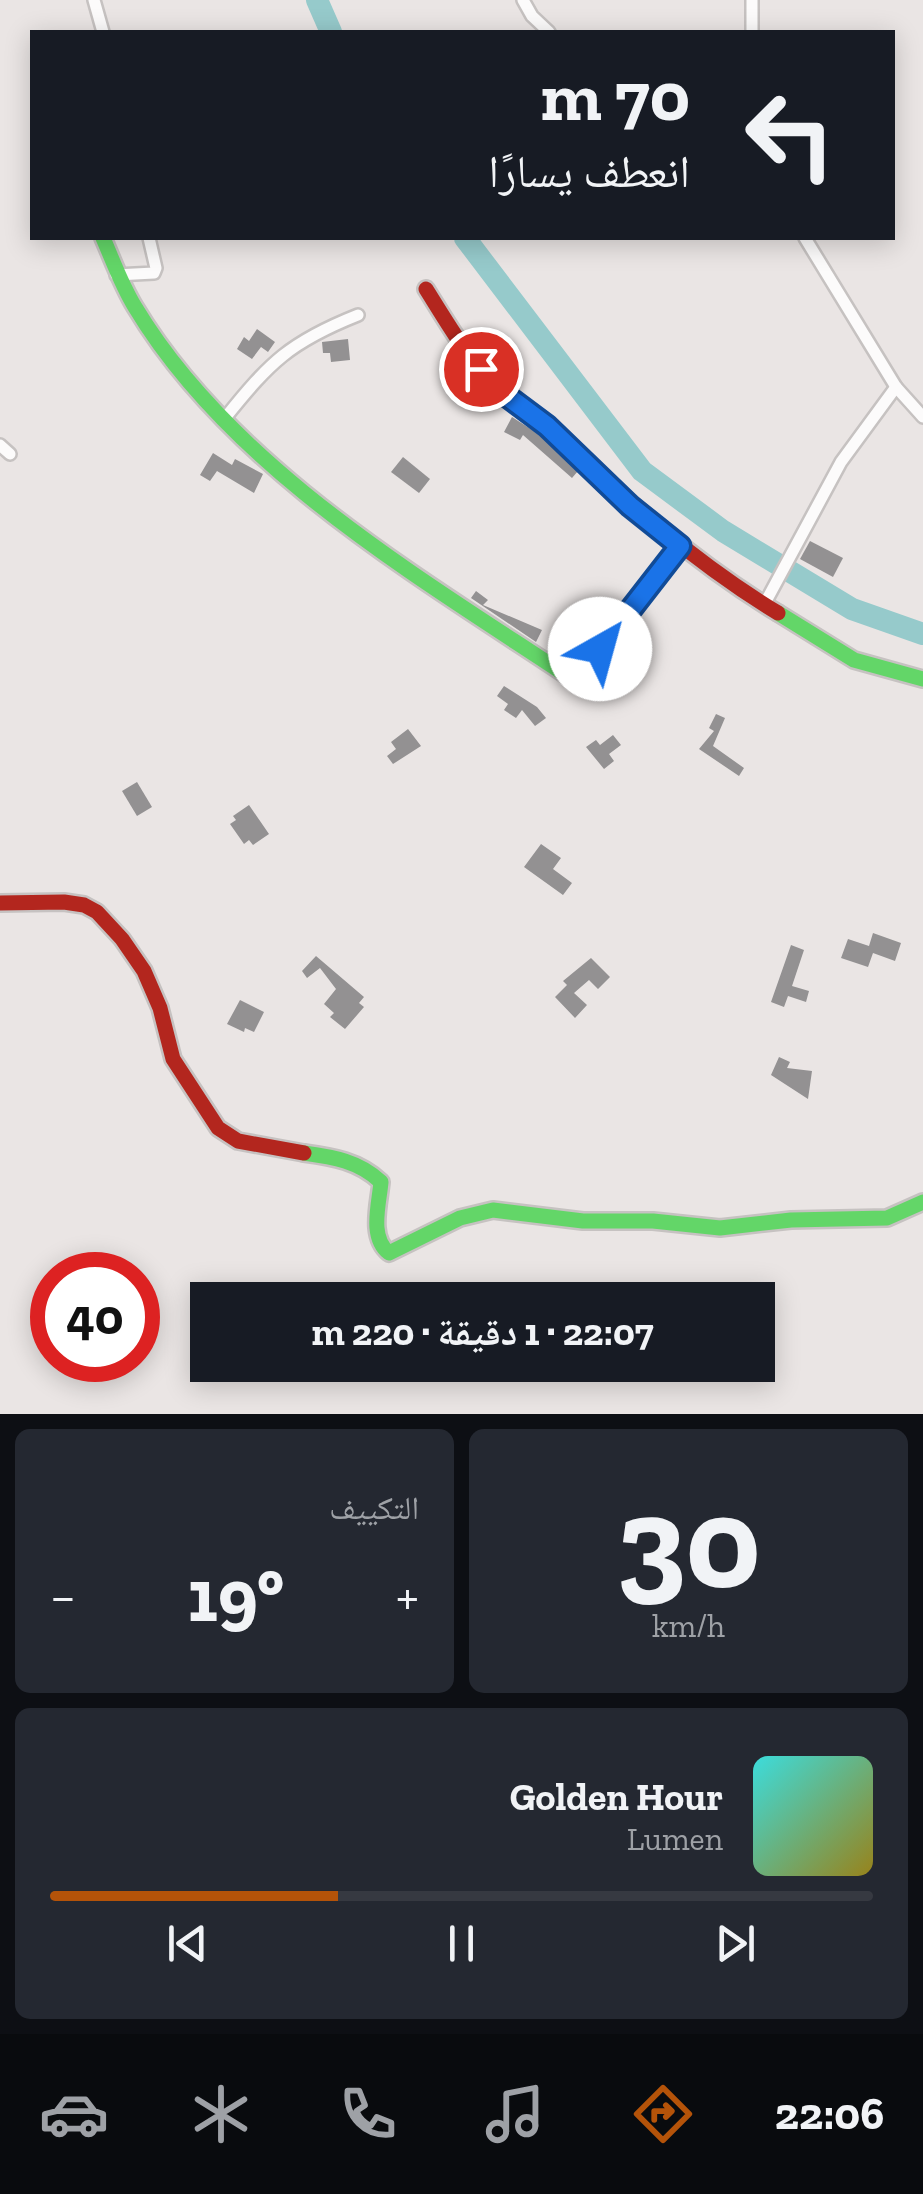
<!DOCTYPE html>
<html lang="ar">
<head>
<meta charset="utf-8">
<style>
	body { margin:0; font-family:"Zilla Slab","Noto Naskh Arabic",serif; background:#242831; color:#f1f3f6; direction:rtl; height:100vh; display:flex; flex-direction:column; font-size:38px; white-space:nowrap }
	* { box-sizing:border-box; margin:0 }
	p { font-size:32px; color:#9ea1a6 }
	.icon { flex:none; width:55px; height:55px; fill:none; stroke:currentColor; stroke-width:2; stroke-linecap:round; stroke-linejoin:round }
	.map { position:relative; height:1414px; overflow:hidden; direction:ltr }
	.side { display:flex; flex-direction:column; gap:15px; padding:15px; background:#0d0f14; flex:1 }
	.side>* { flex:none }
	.guide { position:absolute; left:30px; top:30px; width:865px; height:210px; border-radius:0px; box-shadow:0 5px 25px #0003; direction:rtl; background:#171b24; color:#f1f3f6; overflow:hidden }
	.speed { position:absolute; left:30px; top:1252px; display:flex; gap:20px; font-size:50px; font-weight:700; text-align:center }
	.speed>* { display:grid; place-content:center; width:130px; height:130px; border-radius:50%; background:#171b24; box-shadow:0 5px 25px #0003; line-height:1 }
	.speed .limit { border:15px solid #d22; background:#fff; color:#111 }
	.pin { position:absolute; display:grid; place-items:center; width:85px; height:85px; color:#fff; margin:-42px; border:5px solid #fff; border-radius:50%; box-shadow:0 2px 10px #0007 }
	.me { position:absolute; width:110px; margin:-55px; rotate:38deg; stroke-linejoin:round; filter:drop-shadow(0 0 8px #0008) }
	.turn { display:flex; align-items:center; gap:35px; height:210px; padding:0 40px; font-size:45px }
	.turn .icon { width:130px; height:130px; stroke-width:2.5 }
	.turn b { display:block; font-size:70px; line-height:85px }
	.big { font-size:75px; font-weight:700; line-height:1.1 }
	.side .widget { flex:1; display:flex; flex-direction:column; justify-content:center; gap:15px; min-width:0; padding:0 35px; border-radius:15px; background:#242831 }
	.side .dial { align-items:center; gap:0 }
	.dial b { font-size:130px; line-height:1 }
	.song { display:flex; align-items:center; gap:30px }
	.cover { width:120px; height:120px; border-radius:15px; background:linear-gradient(135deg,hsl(180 70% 55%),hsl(50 70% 35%)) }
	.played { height:10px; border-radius:5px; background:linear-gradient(90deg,#b45309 35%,#363941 35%) }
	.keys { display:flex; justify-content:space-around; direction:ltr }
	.heat { display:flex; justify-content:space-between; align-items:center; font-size:55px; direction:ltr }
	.side .tiles { flex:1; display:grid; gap:15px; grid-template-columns:1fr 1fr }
	.widget:last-child { grid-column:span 2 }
	.trip { position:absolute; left:190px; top:1282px; width:585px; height:100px; border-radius:0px; background:#171b24; box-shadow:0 5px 25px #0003; font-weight:700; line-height:100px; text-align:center; direction:rtl }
	.tabs { display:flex; height:160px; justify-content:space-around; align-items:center; background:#090b0e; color:#9ea1a6 }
	.tabs .icon { width:70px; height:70px }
	.tabs .current { color:#b45309 }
	.tabs b { font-size:45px; color:#f1f3f6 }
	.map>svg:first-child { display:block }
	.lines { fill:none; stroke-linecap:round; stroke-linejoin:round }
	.river { stroke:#96cacb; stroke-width:22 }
	.building { fill:#939192 }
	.street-casing { stroke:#c6c2c1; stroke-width:16 }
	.fast-casing { stroke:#c6c2c1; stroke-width:20 }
	.jam-casing { stroke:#c6c2c1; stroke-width:20 }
	.street { stroke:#fcfbfb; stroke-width:11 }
	.fast { stroke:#63d668; stroke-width:15 }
	.jam { stroke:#b3261e; stroke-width:15 }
	.route-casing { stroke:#114b97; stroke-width:25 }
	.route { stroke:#1a73e8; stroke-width:18 }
</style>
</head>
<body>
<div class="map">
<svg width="923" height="1414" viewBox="0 0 923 1414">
	<rect width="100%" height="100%" fill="#eae5e4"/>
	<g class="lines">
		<g class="river">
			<polyline points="317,0 331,32"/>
			<polyline points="465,238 642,471 723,531 852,609 923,634"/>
		</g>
	</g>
	<g class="building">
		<polygon points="257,329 275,342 268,352 261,347 252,359 237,349 244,337 249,341"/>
		<polygon points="348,339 350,360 331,362 330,353 323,353 322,342"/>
		<polygon points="512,417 540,435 578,471 572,478 523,435 520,440 504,432"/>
		<polygon points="213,453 232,465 235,459 263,474 254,493 217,471 210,481 200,475"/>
		<polygon points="403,457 430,479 419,493 391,472"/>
		<polygon points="810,541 843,558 833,577 800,559"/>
		<polygon points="476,591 488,600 483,605 542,630 536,642 471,598"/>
		<polygon points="504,686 537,707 546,718 535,726 522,710 516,718 504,710 508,704 497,696"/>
		<polygon points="716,714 725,718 713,746 744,768 739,776 699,749 714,731 709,728"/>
		<polygon points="408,729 421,746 393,764 387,756 396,749 391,742"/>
		<polygon points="613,735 621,745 609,754 614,761 604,769 586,747 596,740 600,745"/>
		<polygon points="137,782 152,807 137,816 122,791"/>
		<polygon points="249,805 269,834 253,845 249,840 244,844 230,824 236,820 233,816"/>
		<polygon points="541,844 561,858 553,869 572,883 563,895 524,867"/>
		<polygon points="873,933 901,943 895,961 873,953 868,967 841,958 848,939 869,946"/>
		<polygon points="791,945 804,950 792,986 809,991 806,1002 788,996 784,1007 771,1002"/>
		<polygon points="316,956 364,997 359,1003 364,1007 345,1029 330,1017 334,1013 324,1004 336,989 320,968 307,978 302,971"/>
		<polygon points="591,958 610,977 598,989 589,980 574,993 587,1005 575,1018 555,997 567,985 563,981"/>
		<polygon points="240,1000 264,1012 254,1032 245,1028 244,1032 227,1024"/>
		<polygon points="779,1057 790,1062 787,1068 812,1071 808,1099 771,1075"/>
	</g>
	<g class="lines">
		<g class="street-casing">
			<g id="street">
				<polyline points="94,0 103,32"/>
				<polyline points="523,0 532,16 549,32"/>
				<polyline points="752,0 752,32"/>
				<polyline points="805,238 896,387 923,417"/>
				<polyline points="116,275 154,273 156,268 149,238"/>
				<path d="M225,418C270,362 290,342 358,315"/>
				<polyline points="0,445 10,454"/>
				<polyline points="764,605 841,462 896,387"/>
			</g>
		</g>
		<g class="fast-casing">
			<g id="fast">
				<path d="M103,238C113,261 122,286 135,307C231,467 417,576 569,677L580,675L680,546"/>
				<polyline points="778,613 854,660 923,679"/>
				<path d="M304,1153C333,1157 359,1161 381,1182C379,1205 369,1237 389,1253L460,1218L493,1210L583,1221H653L720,1228L791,1220L887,1218L923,1202"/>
			</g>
		</g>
		<g class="jam-casing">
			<g id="jam">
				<path d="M426,289C448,324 468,359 497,388C514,404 535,415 552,431C624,499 692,561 778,613"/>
				<polyline points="0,903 64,902 84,905 97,912 122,939 144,971 160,1008 173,1059 218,1128 238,1141 304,1153"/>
			</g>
		</g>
		<use href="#street" class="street"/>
		<use href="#fast" class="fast"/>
		<use href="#jam" class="jam"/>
	</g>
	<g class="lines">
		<g class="route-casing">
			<polyline id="route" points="481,369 499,390 547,426 630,506 680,546 600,649"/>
		</g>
		<use href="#route" class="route"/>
	</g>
</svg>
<div class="speed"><div class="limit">40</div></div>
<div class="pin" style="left:481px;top:369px;background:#d93025"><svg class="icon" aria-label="arrive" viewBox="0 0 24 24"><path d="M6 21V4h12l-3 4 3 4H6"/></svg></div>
<svg class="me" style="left:600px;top:649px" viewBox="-20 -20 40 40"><circle r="19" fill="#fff"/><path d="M0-13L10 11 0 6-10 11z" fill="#1a73e8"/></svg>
<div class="trip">22:07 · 1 دقيقة · 220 m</div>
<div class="guide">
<div class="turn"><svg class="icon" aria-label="left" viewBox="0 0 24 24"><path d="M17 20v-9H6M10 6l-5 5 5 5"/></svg><div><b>70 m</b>انعطف يسارًا</div></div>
</div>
</div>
<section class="side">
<div class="tiles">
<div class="widget dial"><b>30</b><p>km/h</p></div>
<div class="widget"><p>التكييف</p>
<div class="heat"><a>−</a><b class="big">19°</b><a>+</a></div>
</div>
<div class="widget">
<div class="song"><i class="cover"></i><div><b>Golden Hour</b><p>Lumen</p></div></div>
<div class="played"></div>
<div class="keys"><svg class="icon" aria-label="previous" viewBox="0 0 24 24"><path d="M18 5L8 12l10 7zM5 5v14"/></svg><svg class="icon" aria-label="pause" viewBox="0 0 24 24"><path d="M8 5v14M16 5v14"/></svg><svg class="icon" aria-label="next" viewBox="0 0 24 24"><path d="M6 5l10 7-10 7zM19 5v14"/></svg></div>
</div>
</div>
</section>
<nav class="tabs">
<b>22:06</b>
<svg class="icon current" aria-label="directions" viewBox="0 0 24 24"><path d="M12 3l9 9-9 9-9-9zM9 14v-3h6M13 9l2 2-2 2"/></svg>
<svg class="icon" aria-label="music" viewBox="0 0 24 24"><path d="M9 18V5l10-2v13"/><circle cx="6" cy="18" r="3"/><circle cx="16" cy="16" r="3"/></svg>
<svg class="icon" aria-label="phone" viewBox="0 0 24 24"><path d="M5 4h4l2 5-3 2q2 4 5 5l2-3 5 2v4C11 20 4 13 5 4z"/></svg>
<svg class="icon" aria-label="climate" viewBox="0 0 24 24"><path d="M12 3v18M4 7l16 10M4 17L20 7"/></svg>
<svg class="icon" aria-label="car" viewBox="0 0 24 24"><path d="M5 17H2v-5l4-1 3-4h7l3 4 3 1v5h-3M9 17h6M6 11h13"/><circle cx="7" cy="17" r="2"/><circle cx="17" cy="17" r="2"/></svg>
</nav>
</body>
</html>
